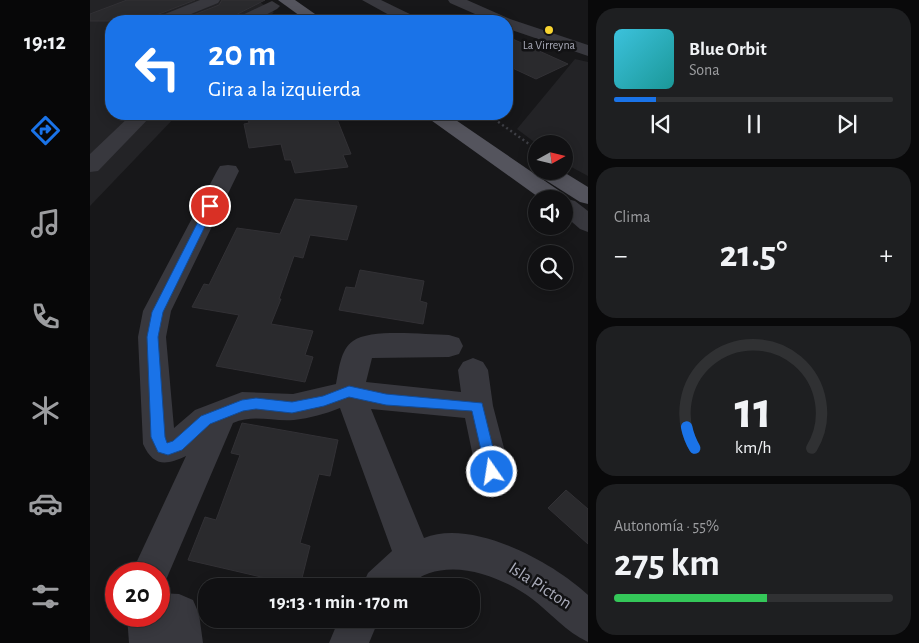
<!DOCTYPE html>
<html lang="es">
<head>
<meta charset="utf-8">
<style>
	body { margin:0; font-family:"Alegreya Sans",sans-serif; background:#1e1f21; color:#f1f3f6; height:100vh; display:flex; flex-direction:column; font-size:19px; white-space:nowrap }
	* { box-sizing:border-box; margin:0 }
	p { font-size:16px; color:#9c9da0 }
	.icon { flex:none; width:28px; height:28px; fill:none; stroke:currentColor; stroke-width:2; stroke-linecap:round; stroke-linejoin:round }
	.map { position:relative; flex:1; overflow:hidden }
	.panel { display:flex; flex-direction:column; gap:8px; padding:8px; background:#09090a; width:331px }
	.panel>* { flex:none }
	.banner { position:absolute; left:15px; top:15px; width:408px; height:105px; border-radius:20px; box-shadow:0 2px 12px #0003,0 0 0 1px #303133; background:#1a73e8; color:#fff; overflow:hidden }
	.needle { width:32px; rotate:82deg }
	.controls { position:absolute; left:438px; top:135px; display:grid; gap:10px }
	.controls a { display:grid; place-items:center; width:45px; height:45px; border-radius:50%; background:#111113; box-shadow:0 2px 12px #0003,0 0 0 1px #303133; font-size:25px }
	.speed { position:absolute; left:15px; top:562px; display:flex; gap:10px; font-size:25px; font-weight:700; text-align:center }
	.speed>* { display:grid; place-content:center; width:65px; height:65px; border-radius:50%; background:#111113; box-shadow:0 2px 12px #0003,0 0 0 1px #303133; line-height:1 }
	.speed .limit { border:8px solid #d22; background:#fff; color:#111 }
	.pin { position:absolute; display:grid; place-items:center; width:42px; height:42px; color:#fff; margin:-21px; border:2px solid #fff; border-radius:50%; box-shadow:0 1px 5px #0007 }
	.me { position:absolute; width:55px; margin:-28px; rotate:347deg; stroke-linejoin:round; filter:drop-shadow(0 0 4px #0008) }
	.turn { display:flex; align-items:center; gap:18px; height:105px; padding:0 20px; font-size:22px }
	.turn .icon { width:65px; height:65px; stroke-width:2.5 }
	.turn b { display:block; font-size:35px; line-height:42px }
	.big { font-size:38px; font-weight:700; line-height:1.1 }
	.panel .tile { flex:1; display:flex; flex-direction:column; justify-content:center; gap:8px; min-width:0; padding:0 18px; border-radius:20px; background:#1e1f21 }
	.panel .dial { align-items:center; gap:0 }
	.dial svg { height:130px; overflow:visible; fill:none; stroke:#303133; stroke-width:7; stroke-linecap:round; text-anchor:middle }
	.dial text { fill:#f1f3f6; stroke:none }
	.song { display:flex; align-items:center; gap:15px }
	.cover { width:60px; height:60px; border-radius:8px; background:linear-gradient(135deg,hsl(190 70% 55%),hsl(180 70% 35%)) }
	.played { height:5px; border-radius:2px; background:linear-gradient(90deg,#1a73e8 15%,#303133 15%) }
	.keys { display:flex; justify-content:space-around; direction:ltr }
	.heat { display:flex; justify-content:space-between; align-items:center; font-size:28px; direction:ltr }
	.charge { height:8px; border-radius:4px; background:linear-gradient(90deg,#34c759 55%,#303133 0) }
	.trip { position:absolute; left:108px; top:578px; width:282px; height:50px; border-radius:20px; background:#111113; box-shadow:0 2px 12px #0003,0 0 0 1px #303133; font-weight:700; line-height:50px; text-align:center }
	main { display:flex; flex:1; min-height:0 }
	.dock { display:flex; flex-direction:column; width:90px; justify-content:space-around; align-items:center; background:#070708; color:#9c9da0 }
	.dock .icon { width:35px; height:35px }
	.dock .selected { color:#1a73e8 }
	.dock b { font-size:22px; color:#f1f3f6 }
	.map>svg:first-child { display:block }
	.built { fill:#232326 }
	.building { fill:#2a2a2d; stroke:#323135 }
	.lines { fill:none; stroke-linecap:round; stroke-linejoin:round }
	.path { stroke:#3e3f45; stroke-width:2.5; stroke-dasharray:2 3; stroke-linecap:butt }
	.minor { fill:#38383e; fill-rule:evenodd }
	.major { fill:#54545d; fill-rule:evenodd }
	.route { fill:#1a73e8; stroke:#114b97 }
	.poi-dot { fill:#f8d430; stroke:#121214; stroke-width:2 }
	.labels { text-anchor:middle; dominant-baseline:central; stroke-width:5; stroke-linejoin:round; paint-order:stroke }
	.far-poi-label { font-size:12px; fill:#a9abb9; stroke:#121214 }
	.near-street-label { font-size:18px; fill:#a9abb9; stroke:#121214 }
</style>
</head>
<body>
<main>
<nav class="dock">
<b>19:12</b>
<svg class="icon selected" aria-label="directions" viewBox="0 0 24 24"><path d="M12 3l9 9-9 9-9-9zM9 14v-3h6M13 9l2 2-2 2"/></svg>
<svg class="icon" aria-label="music" viewBox="0 0 24 24"><path d="M9 18V5l10-2v13"/><circle cx="6" cy="18" r="3"/><circle cx="16" cy="16" r="3"/></svg>
<svg class="icon" aria-label="phone" viewBox="0 0 24 24"><path d="M5 4h4l2 5-3 2q2 4 5 5l2-3 5 2v4C11 20 4 13 5 4z"/></svg>
<svg class="icon" aria-label="climate" viewBox="0 0 24 24"><path d="M12 3v18M4 7l16 10M4 17L20 7"/></svg>
<svg class="icon" aria-label="car" viewBox="0 0 24 24"><path d="M5 17H2v-5l4-1 3-4h7l3 4 3 1v5h-3M9 17h6M6 11h13"/><circle cx="7" cy="17" r="2"/><circle cx="17" cy="17" r="2"/></svg>
<svg class="icon" aria-label="filters" viewBox="0 0 24 24"><path d="M4 7h16M4 17h16"/><circle cx="9" cy="7" r="2"/><circle cx="15" cy="17" r="2"/></svg>
</nav>
<div class="map">
<svg width="498" height="643" viewBox="0 0 498 643">
	<rect width="100%" height="100%" fill="#171719"/>
	<g class="built">
		<polygon points="0,0 167,0 184,12 176,21 21,21 21,114 88,114 0,206"/>
		<polygon points="485,59 498,62 498,176 474,163 474,144 447,144 427,129"/>
	</g>
	<g class="building">
		<polygon points="37,0 105,0 64,16 61,21 0,21 0,14"/>
		<polygon points="132,0 175,0 134,21 88,21 129,5"/>
		<polygon points="416,36 478,64 446,79 416,65"/>
		<polygon points="157,114 245,114 261,154 253,155 258,167 205,173 201,160 195,160 191,144 159,148 154,124 159,123"/>
		<polygon points="205,199 267,206 257,240 220,235 213,258 204,256 189,299 191,299 181,324 223,331 215,355 223,357 215,382 126,366 149,315 102,307 114,284 119,285 147,228 190,234"/>
		<polygon points="270,270 334,281 330,301 337,303 333,324 249,310 256,287 265,288"/>
		<polygon points="152,423 248,440 240,476 229,474 210,543 220,546 210,586 98,560 115,517 126,520 150,455 141,453"/>
		<polygon points="476,490 498,509 498,544 458,508"/>
	</g>
	<g class="lines">
		<polyline class="path" points="400,116 446,149"/>
		<g class="minor">
			<polygon points="110,0 130,0 128,3 84,21 63,21 65,18"/>
			<polygon points="272,0 291,0 328,18 330,21 310,21"/>
			<polygon points="358,0 377,0 420,19 498,45 498,56 416,28 416,21 401,21 360,3"/>
			<polygon points="182,1 190,6 187,9 164,21 144,21 146,18"/>
			<polygon points="42,114 63,114 8,171 0,172 0,154"/>
			<path d="M138,165L146,166L149,171L81,311L76,337L84,428L105,410L152,392L203,394L246,384C249,370 250,350 263,341C281,328 336,335 359,335L369,338L373,346L369,354L359,357L282,358L276,382L371,392L368,370L373,362L383,358L393,362L398,370L403,406L420,471L415,482L403,486L391,482L386,471L375,418L281,409L334,538C382,518 463,562 498,595V642C476,632 460,612 441,598C408,574 352,554 318,586H272L278,573L302,551L250,408C235,414 220,418 204,420C183,422 164,414 143,423L73,587L69,589V574H41L96,456C75,466 63,466 53,444L48,337L53,311L127,171L130,166Z"/>
			<polygon points="477,199 485,201 498,211 498,232 490,229 474,215 474,200"/>
			<polygon points="69,593 89,594 103,600 109,614 113,643 39,643 37,616 69,616"/>
			<polygon points="249,619 289,619 279,643 239,643"/>
		</g>
		<g class="major">
			<polygon points="188,0 205,0 235,21 217,21"/>
			<polygon points="336,114 357,114 474,194 477,199 474,204 474,199 451,199 338,118"/>
			<polygon points="446,171 472,171 498,187 498,204 490,202 449,176"/>
		</g>
	</g>
	<polygon class="route" points="117,204 125,206 73,312 68,337 75,437 77,443 83,441 111,416 152,400 166,398 202,402 233,396 259,386 296,394 392,403 409,472 407,476 402,478 398,476 396,472 382,411 296,405 259,397 234,406 202,413 166,409 153,411 120,424 92,450 78,455 68,452 61,437 57,337 62,312"/>
	<circle class="poi-dot" cx="459" cy="30" r="5"/>
	<g class="labels">
		<g class="far-poi-label">
			<text x="459" y="45">La Virreyna</text>
		</g>
		<g class="near-street-label">
			<text transform="translate(450 586) rotate(33)">Isla Picton</text>
		</g>
	</g>
</svg>
<div class="controls">
<a><svg class="needle" viewBox="-14 -14 28 28"><path d="M0-13l5 13h-10z" fill="#e53935"/><path d="M0 13l5-13h-10z" fill="#9c9da0"/></svg></a>
<a><svg class="icon" aria-label="sound" viewBox="0 0 24 24"><path d="M4 9h4l5-4v14l-5-4H4zM17 9q2 3 0 6"/></svg></a>
<a><svg class="icon" aria-label="search" viewBox="0 0 24 24"><circle cx="10" cy="10" r="6"/><path d="M15 15l6 6"/></svg></a>
</div>
<div class="speed"><div class="limit">20</div></div>
<div class="pin" style="left:120px;top:206px;background:#d93025"><svg class="icon" aria-label="arrive" viewBox="0 0 24 24"><path d="M6 21V4h12l-3 4 3 4H6"/></svg></div>
<svg class="me" style="left:402px;top:472px" viewBox="-20 -20 40 40"><circle r="17" fill="#1a73e8" stroke="#fff" stroke-width="3"/><path d="M0-11L8 9 0 5-8 9z" fill="#fff"/></svg>
<div class="trip">19:13 · 1 min · 170 m</div>
<div class="banner">
<div class="turn"><svg class="icon" aria-label="left" viewBox="0 0 24 24"><path d="M17 20v-9H6M10 6l-5 5 5 5"/></svg><div><b>20 m</b>Gira a la izquierda</div></div>
</div>
</div>
<section class="panel">
<div class="tile">
<div class="song"><i class="cover"></i><div><b>Blue Orbit</b><p>Sona</p></div></div>
<div class="played"></div>
<div class="keys"><svg class="icon" aria-label="previous" viewBox="0 0 24 24"><path d="M18 5L8 12l10 7zM5 5v14"/></svg><svg class="icon" aria-label="pause" viewBox="0 0 24 24"><path d="M8 5v14M16 5v14"/></svg><svg class="icon" aria-label="next" viewBox="0 0 24 24"><path d="M6 5l10 7-10 7zM19 5v14"/></svg></div>
</div>
<div class="tile"><p>Clima</p>
<div class="heat"><a>−</a><b class="big">21.5°</b><a>+</a></div>
</div>
<div class="tile dial"><svg viewBox="0 0 100 80">
<path d="M14 69A42 42 0 1 1 86 69"/>
<path d="M14 69A42 42 0 0 1 9 56" stroke="#1a73e8"/>
<text x="50" y="56" font-size="32" font-weight="700">11</text>
<text x="50" y="72" font-size="11">km/h</text>
</svg></div>
<div class="tile"><p>Autonomía · 55%</p><b class="big">275 km</b><div class="charge"></div></div>
</section>
</main>
</body>
</html>
